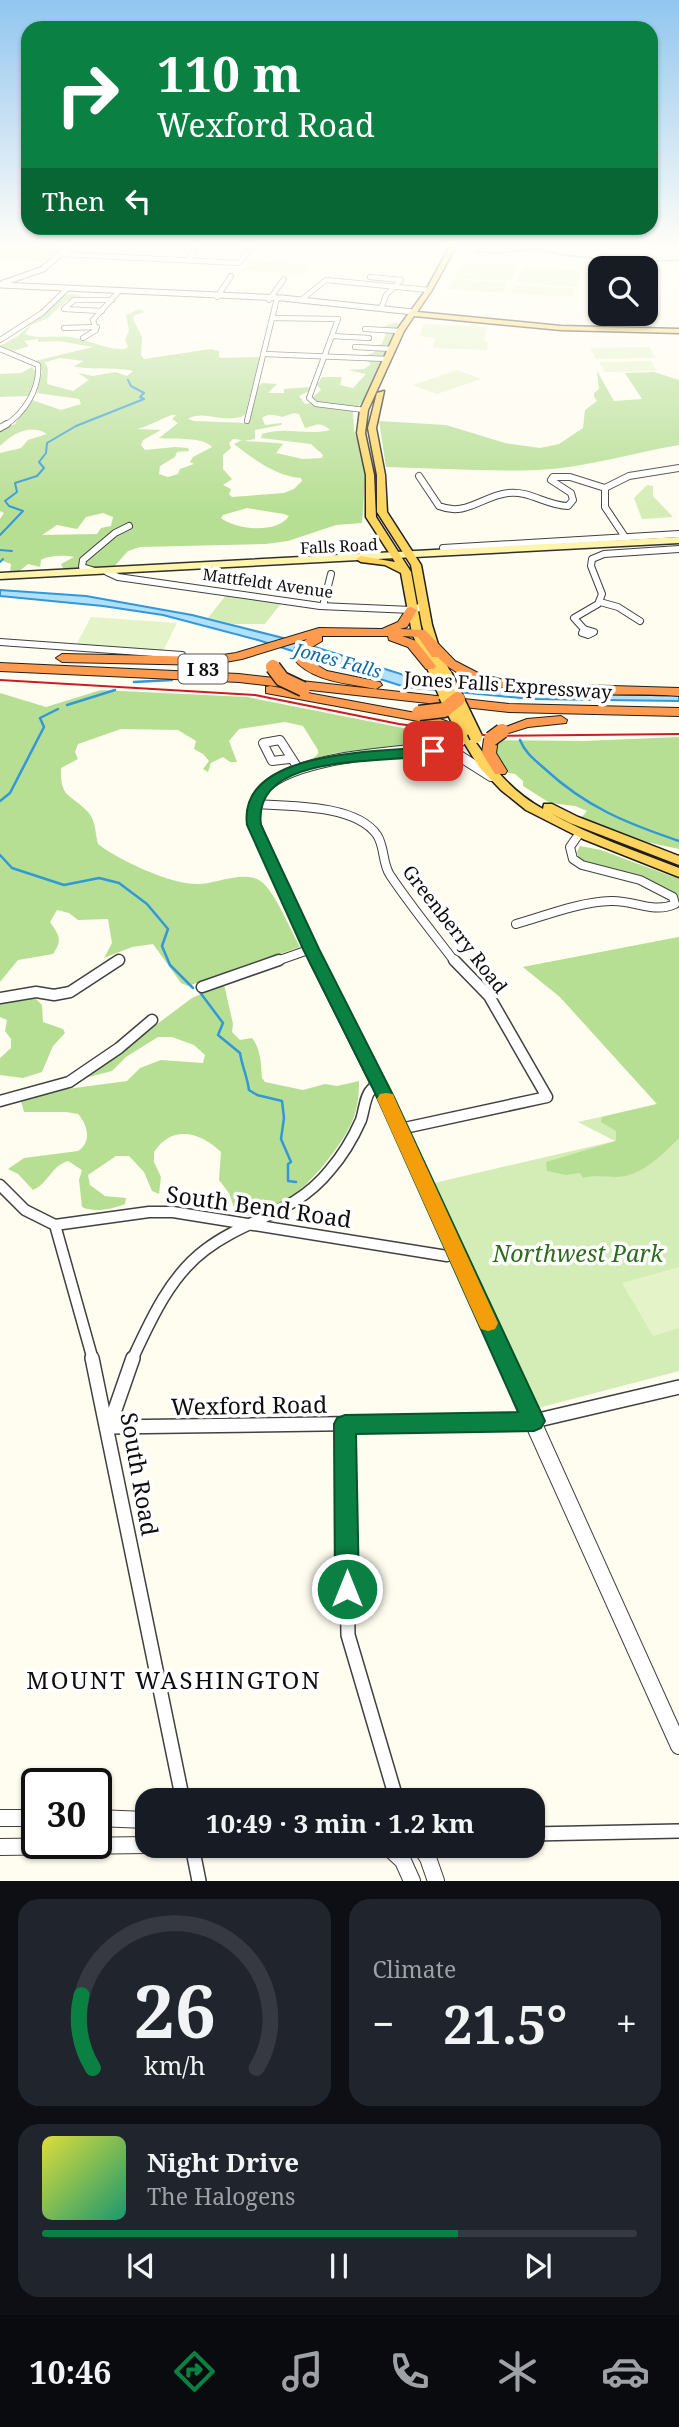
<!DOCTYPE html>
<html lang="en">
<head>
<meta charset="utf-8">
<style>
	body { margin:0; font-family:"Noto Serif",serif; background:#20242c; color:#f1f3f6; height:100vh; display:flex; flex-direction:column; font-size:26px; white-space:nowrap }
	* { box-sizing:border-box; margin:0 }
	p { font-size:23px; color:#9ea1a6 }
	.icon { flex:none; width:38px; height:38px; fill:none; stroke:currentColor; stroke-width:2; stroke-linecap:round; stroke-linejoin:round }
	.map { position:relative; height:1881px; overflow:hidden }
	.details { display:flex; flex-direction:column; gap:18px; padding:18px; background:#0d0f14; flex:1 }
	.details>* { flex:none }
	.guide { position:absolute; left:21px; top:21px; width:637px; height:214px; border-radius:21px; box-shadow:0 2px 5px #0004; background:#0b8043; color:#fff; overflow:hidden }
	.fabs { position:absolute; left:588px; top:256px; display:grid; gap:14px }
	.fabs a { display:grid; place-items:center; width:70px; height:70px; border-radius:14px; background:#171b24; box-shadow:0 2px 5px #0004; font-size:35px }
	.speed { position:absolute; left:21px; top:1768px; display:flex; gap:14px; font-size:35px; font-weight:700; text-align:center }
	.speed>* { display:grid; place-content:center; width:91px; height:91px; border-radius:50%; background:#171b24; box-shadow:0 2px 5px #0004; line-height:1 }
	.speed .limit { border:4px solid #111; border-radius:10px; background:#fff; color:#111 }
	.pin { position:absolute; display:grid; place-items:center; width:60px; height:60px; color:#fff; margin:-30px; border-radius:14px; box-shadow:0 4px 10px #0006 }
	.me { position:absolute; width:77px; margin:-38px; rotate:0deg; stroke-linejoin:round; filter:drop-shadow(0 0 5px #0008) }
	.turn { display:flex; align-items:center; gap:24px; height:147px; padding:0 21px; font-size:32px }
	.turn .icon { width:91px; height:91px; stroke-width:2.5 }
	.turn b { display:block; font-size:49px; line-height:60px }
	.then { display:flex; align-items:center; height:66px; padding:0 21px; background:#0003; gap:14px; font-size:26px }
	.big { font-size:52px; font-weight:700; line-height:1.1 }
	.details .tile { flex:1; display:flex; flex-direction:column; justify-content:center; gap:10px; min-width:0; padding:0 24px; border-radius:21px; background:#20242c }
	.details .dial { align-items:center; gap:0 }
	.dial svg { height:182px; overflow:visible; fill:none; stroke:#363941; stroke-width:7; stroke-linecap:round; text-anchor:middle }
	.dial text { fill:#f1f3f6; stroke:none }
	.song { display:flex; align-items:center; gap:21px }
	.cover { width:84px; height:84px; border-radius:10px; background:linear-gradient(135deg,hsl(60 70% 55%),hsl(160 70% 35%)) }
	.played { height:7px; border-radius:4px; background:linear-gradient(90deg,#0b8043 70%,#363941 70%) }
	.keys { display:flex; justify-content:space-around; direction:ltr }
	.heat { display:flex; justify-content:space-between; align-items:center; font-size:38px; direction:ltr }
	.details .tiles { flex:1; display:grid; gap:18px; grid-template-columns:1fr 1fr }
	.tile:last-child { grid-column:span 2 }
	.trip { position:absolute; left:135px; top:1788px; width:410px; height:70px; border-radius:21px; background:#171b24; box-shadow:0 2px 5px #0004; font-weight:700; line-height:70px; text-align:center }
	.tabs { display:flex; height:112px; justify-content:space-around; align-items:center; background:#090b0e; color:#9ea1a6 }
	.tabs .icon { width:49px; height:49px }
	.tabs .current { color:#0b8043 }
	.tabs b { font-size:32px; color:#f1f3f6 }
	.map>svg:first-child { display:block }
	.green { fill:#d4edb6 }
	.forest { fill:#b7df94; fill-rule:evenodd }
	.pitch { fill:#e5f3c9 }
	.water { fill:#b0e0fa; stroke:#3298d7; stroke-width:2 }
	.lines { fill:none; stroke-linecap:round; stroke-linejoin:round }
	.stream-far1 { stroke:#3298d7; stroke-width:2 }
	.stream { stroke:#3298d7; stroke-width:2.5 }
	.minor-far4-casing { stroke:#414141; stroke-width:6 }
	.minor-far3-casing { stroke:#414141; stroke-width:8 }
	.minor-far2-casing { stroke:#414141; stroke-width:10 }
	.minor-far1-casing { stroke:#414141; stroke-width:13 }
	.minor-casing { stroke:#414141; stroke-width:16 }
	.tertiary-far3-casing { stroke:#414141; stroke-width:7 }
	.tertiary-far2-casing { stroke:#414141; stroke-width:12 }
	.tertiary-far1-casing { stroke:#414141; stroke-width:15 }
	.tertiary-casing { stroke:#414141; stroke-width:18 }
	.secondary-casing { stroke:#303030; stroke-width:3 }
	.primary-casing { stroke:#1f1f1f; stroke-width:3 }
	.motorway-casing { stroke:#1f1f1f; stroke-width:2 }
	.minor-far4 { stroke:#fff; stroke-width:4.5 }
	.minor-far3 { stroke:#fff; stroke-width:6 }
	.minor-far2 { stroke:#fff; stroke-width:8 }
	.minor-far1 { stroke:#fff; stroke-width:10 }
	.minor { stroke:#fff; stroke-width:13 }
	.tertiary-far3 { stroke:#fff; stroke-width:5 }
	.tertiary-far2 { stroke:#fff; stroke-width:10 }
	.tertiary-far1 { stroke:#fff; stroke-width:12 }
	.tertiary { stroke:#fff; stroke-width:16 }
	.secondary { fill:#fff4ab; fill-rule:evenodd }
	.primary { fill:#ffd560; fill-rule:evenodd }
	.motorway { fill:#fe9b4f; fill-rule:evenodd }
	.tram { stroke:#c91c28; stroke-width:2 }
	.primary-bridge-casing { stroke:#1f1f1f; stroke-width:15; stroke-linecap:butt }
	.motorway-bridge-casing { stroke:#1f1f1f; stroke-width:17; stroke-linecap:butt }
	.primary-bridge { stroke:#ffd560; stroke-width:12 }
	.motorway-bridge { stroke:#fe9b4f; stroke-width:14 }
	.route { fill:#0b8043; stroke:#07532c; stroke-width:2 }
	.slow { fill:#f59e0b }
	.labels { text-anchor:middle; dominant-baseline:central; stroke-width:7; stroke-linejoin:round; paint-order:stroke }
	.far-street-label { font-size:16px; fill:#0e0e0e; stroke:#fff }
	.far-water-label { font-size:18px; font-style:italic; fill:#0e69aa; stroke:#fff }
	.shield { fill:#fff; stroke:#565656; stroke-width:2 }
	.shield-label { font-size:18px; font-weight:bold; fill:#0e0e0e }
	.street-label { font-size:19px; fill:#0e0e0e; stroke:#fff }
	.near-street-label { font-size:23px; fill:#0e0e0e; stroke:#fff }
	.near-park-label { font-size:23px; font-style:italic; fill:#2c6b19; stroke:#fff }
	.near-neighbourhood-label { font-size:24px; letter-spacing:2px; fill:#0e0e0e; stroke:#fff }
</style>
</head>
<body>
<div class="map">
<svg width="679" height="1881" viewBox="0 0 679 1881">
	<rect width="100%" height="100%" fill="#fffcf0"/>
	<g class="green">
		<polygon points="0,248 63,248 47,262 0,259"/>
		<polygon points="647,485 653,486 653,496 673,517 642,519 634,498"/>
		<polygon points="227,594 282,602 265,624 234,624 208,618"/>
		<polygon points="679,937 679,1371 538,1408 434,1183 615,1141 578,1122 657,1104 560,997 523,967"/>
	</g>
	<g class="forest">
		<path d="M71,294L83,296L66,301L48,318L31,325L25,334C40,340 55,335 70,337C89,340 106,350 125,349L128,347L125,340L129,331L126,315L139,309L145,312L135,315L133,319L142,337L141,355L144,359L211,349L219,351V357L222,358L260,357L245,415C224,425 204,409 188,419L194,421L249,423L258,387L262,383L277,384L268,393H284V389L310,387L309,391L299,396L305,404L315,402L313,397L321,390L317,385L322,377H342L340,385L353,388L366,374L348,370L364,369L371,364L362,357L375,352L371,349L360,350L382,344L386,333L382,328L389,324L398,323L375,378L364,400L353,412L354,430L366,468L362,523L336,525L288,541L266,544L140,547L128,551L112,569L64,570L61,564L74,557C66,555 49,555 41,560L40,567L28,564L17,573L10,572L11,564L0,560V519L4,513L0,511V453L21,448L28,440L47,434C30,423 12,434 0,446V429L15,424L28,402L32,400L61,410L81,404L79,399L37,393L42,371L35,361L93,347L59,341L38,342V339L24,341L29,346L13,351L0,346L18,336L64,295ZM60,358L84,361L74,366C83,370 119,367 133,371L127,376L115,372L93,376L78,373L89,380L73,391L47,384L48,369L45,362ZM294,413L299,414L305,428C317,425 320,421 330,430C309,436 285,426 262,434L261,438L311,444L323,455L322,458L303,459L276,453L283,444L278,443L244,441L255,439V430L281,425L282,423L265,425L262,418C268,413 275,415 282,417ZM172,415H176L172,419L178,423L159,438C174,440 202,436 212,447L193,457L190,462L194,464L180,469L178,474L168,477L159,474L160,466L175,457L177,452L189,451L188,448L175,447L145,450L141,445L143,440L161,430L137,429C150,426 159,419 172,415ZM233,439L242,440L234,444C254,459 275,476 301,478L302,481L294,489L284,493L232,497L229,494L231,489L223,485L232,479L223,469V455L231,448L229,443ZM247,508L284,514L289,516C277,534 236,530 221,518L223,515ZM103,513L113,517L111,526L101,528L97,534L42,535L57,525L77,529L86,517Z"/>
		<polygon points="32,367 37,374 28,396 0,397 0,374 21,373"/>
		<path d="M597,371L614,401L642,399L625,373L654,372L679,380V445C631,453 585,468 537,470C487,472 436,468 386,467L379,421L446,425L505,443L540,448L559,444L583,428L585,410L597,401L594,397V393L599,389Z"/>
		<path d="M101,690L247,697L454,738L449,743L335,753L312,759L318,754V750L303,726L285,722L239,729L229,741L237,762H230L223,757L211,763L208,772L203,769L209,761L203,754L194,749L196,741L178,730L121,729L78,744L75,752L78,759L61,768C60,799 70,793 88,812C96,821 95,833 98,844C118,860 172,885 198,884C217,884 249,867 265,885C278,899 290,929 300,947L188,986L181,983L153,944L132,947L104,958L112,943L108,919L78,920L69,913L57,910L50,922C59,935 63,940 53,954L18,960L0,982V693L46,707Z"/>
		<polygon points="679,737 679,849 642,841 581,818 587,811 575,806 550,803 523,786 523,781 515,774 508,773 495,758 497,740 583,741"/>
		<path d="M580,846L601,850L679,879V898C650,872 612,874 579,859L577,852Z"/>
		<path d="M679,937V1138C662,1155 642,1176 617,1177C604,1177 595,1175 583,1178L580,1173L566,1175L547,1171L546,1162L616,1141V1131L601,1122L602,1117L657,1104L560,997L523,967Z"/>
		<path d="M224,984L233,1024L232,1032L240,1040L252,1038C261,1049 261,1065 262,1078L265,1082L303,1090L325,1084L337,1086L359,1081C359,1097 357,1114 349,1128C333,1159 276,1230 236,1213L229,1193L219,1180L221,1152C201,1132 172,1124 154,1152V1162L161,1177L159,1194L152,1191L144,1172L129,1156H116L88,1175L90,1185L105,1196L126,1198L125,1204C113,1209 94,1213 82,1207L79,1180L82,1170L68,1161C51,1166 48,1184 33,1190L18,1174L8,1169L24,1158L78,1151C92,1142 88,1125 78,1114L66,1112H24L21,1101L67,1089L127,1081L140,1068L161,1060L203,1063L205,1055L194,1045L172,1037H158L126,1057L112,1071L85,1078L192,998Z"/>
		<polygon points="35,998 42,1005 43,1022 63,1029 65,1033 53,1046 42,1072 23,1078 0,1075 0,1058 11,1048 11,1039 5,1031 7,1020 0,1017 0,1004"/>
	</g>
	<g class="pitch">
		<polygon points="250,261 308,264 301,274 242,270"/>
		<polygon points="474,263 506,264 516,268 511,280 506,281 455,278 459,267"/>
		<polygon points="524,267 579,271 581,272 576,287 515,282"/>
		<polygon points="454,279 507,283 502,293 448,289"/>
		<polygon points="515,285 574,289 571,297 511,293"/>
		<polygon points="424,324 487,327 484,341 488,341 487,350 433,348 435,338 419,336"/>
		<polygon points="649,347 656,358 596,359 590,348"/>
		<polygon points="651,361 657,371 605,372 599,362"/>
		<polygon points="457,370 481,379 437,394 413,385"/>
		<polygon points="91,617 177,623 162,653 75,647"/>
		<polygon points="679,1267 679,1328 653,1336 622,1283"/>
	</g>
	<polygon class="water" points="0,590 86,596 192,615 299,642 404,675 466,685 679,695 679,701 531,699 405,687 258,640 163,615 103,606 0,596"/>
	<g class="lines">
		<g class="stream-far1">
			<polyline points="476,251 499,253 536,249 563,255 629,262"/>
			<polyline points="639,262 679,260"/>
			<polyline points="0,535 23,511 9,506 5,501 17,492 15,483 37,476 44,468 39,462 46,453 47,443 76,426 144,399 140,397 144,393 131,386 128,380"/>
			<polyline points="0,550 12,551"/>
			<polyline points="0,562 3,559"/>
		</g>
		<g class="stream">
			<polyline points="134,682 172,680"/>
			<polyline points="67,705 115,690"/>
			<path d="M520,740C525,753 535,760 545,769C586,807 626,823 679,841"/>
			<polyline points="0,801 10,793 44,727 40,718 58,709"/>
			<polyline points="0,855 12,868 64,885 99,878 119,883 147,904 168,929 162,946 170,965 193,988"/>
			<path d="M199,991L223,1023L218,1035L240,1053C242,1066 247,1076 249,1090L257,1095L282,1101L284,1118L281,1139L291,1162L288,1164V1181L296,1182"/>
		</g>
		<g class="minor-far4-casing">
			<g id="minor-far4">
				<polyline points="61,254 239,263 251,248"/>
				<polyline points="188,260 196,248"/>
				<polyline points="370,277 401,280"/>
				<polyline points="217,297 231,276"/>
				<polyline points="269,300 284,279"/>
				<polyline points="301,300 326,280 429,290"/>
				<polyline points="381,309 386,295 401,280"/>
				<polyline points="102,311 64,309 74,300 112,300"/>
				<polyline points="272,318 338,319 309,398 316,404 364,410"/>
				<polyline points="64,328 97,327"/>
				<polyline points="365,329 400,331"/>
				<polyline points="332,336 369,338"/>
				<polyline points="83,338 96,330 93,320 119,291"/>
				<polyline points="0,340 42,313 67,289"/>
				<polyline points="355,347 392,349"/>
				<path d="M0,349L38,365C40,389 24,414 4,426"/>
				<polyline points="264,354 387,359"/>
				<polyline points="247,421 277,298"/>
			</g>
		</g>
		<g class="minor-far3-casing">
			<g id="minor-far3">
				<polyline points="0,428 7,424"/>
				<path d="M419,476L439,506C466,517 482,496 508,493C529,490 547,506 568,506L573,500L571,493L551,480L553,477H570L605,488"/>
				<polyline points="625,537 605,507 605,488 629,476 679,468"/>
				<polyline points="443,548 679,534"/>
				<polyline points="95,571 82,567 83,560 115,533 129,526"/>
				<polyline points="107,572 118,577 320,606 411,610 419,608 423,601"/>
				<polyline points="600,602 618,607 640,621"/>
				<polyline points="323,606 331,574"/>
				<polygon points="584,629 594,632 588,635 582,633"/>
				<polyline points="584,629 574,618 598,604 602,594 591,566 592,559 604,554 679,549"/>
				<polyline points="0,642 182,655"/>
			</g>
		</g>
		<g class="minor-far2-casing">
			<g id="minor-far2">
				<polyline points="289,759 272,761 263,743 280,740 298,768"/>
				<path d="M254,804C287,806 356,804 377,835C385,847 382,863 390,875C410,905 433,933 455,962"/>
				<path d="M516,924C547,915 579,902 611,901C634,900 653,914 675,904L673,897L640,880L582,865L573,859L570,847L579,834"/>
				<polyline points="116,962 119,960"/>
				<polyline points="274,962 311,949"/>
			</g>
		</g>
		<g class="minor-far1-casing">
			<g id="minor-far1">
				<polyline points="202,987 279,960"/>
				<polyline points="0,998 36,992 54,995 70,992 119,960"/>
				<polyline points="0,1101 69,1082 119,1048 152,1020"/>
				<polyline points="400,1129 547,1097 489,996 454,960"/>
				<polyline points="0,1185 25,1210 55,1225 93,1360"/>
				<polyline points="55,1225 149,1212 173,1212 447,1256 456,1254"/>
				<path d="M132,1360C150,1321 170,1276 205,1250C247,1218 295,1214 330,1170C343,1155 353,1138 361,1120C364,1111 365,1096 371,1090C373,1087 377,1086 380,1084"/>
			</g>
		</g>
		<g class="minor-casing">
			<g id="minor">
				<polyline points="92,1358 183,1801"/>
				<polyline points="133,1358 109,1427 534,1421 679,1387"/>
				<polyline points="345,1424 348,1635 397,1801"/>
				<polyline points="532,1834 679,1831"/>
				<polyline points="192,1846 199,1881"/>
			</g>
		</g>
		<g class="tertiary-far3-casing">
			<g id="tertiary-far3">
				<polyline points="3,283 43,269 68,248"/>
				<polyline points="0,285 282,298 413,312"/>
			</g>
		</g>
		<g class="tertiary-far2-casing">
			<g id="tertiary-far2">
				<polyline points="436,752 461,757 491,776"/>
				<path d="M317,962L252,817C254,811 255,801 258,796C283,755 402,752 446,747L457,744L466,736"/>
			</g>
		</g>
		<g class="tertiary-far1-casing">
			<polyline id="tertiary-far1" points="316,960 400,1129 504,1360"/>
		</g>
		<g class="tertiary-casing">
			<g id="tertiary">
				<polyline points="504,1358 679,1746"/>
				<polyline points="0,1818 37,1818"/>
				<polyline points="96,1818 147,1820"/>
				<polyline points="387,1846 403,1861 412,1881"/>
				<polyline points="420,1846 428,1858 436,1881"/>
				<polyline points="0,1847 147,1845"/>
			</g>
		</g>
		<g class="secondary-casing">
			<polygon id="secondary" points="679,537 679,543 0,579 0,573"/>
		</g>
		<g class="primary-casing">
			<g id="primary">
				<polygon points="449,248 455,248 432,290 417,312 561,326 679,329 679,333 561,330 414,316 404,331 368,410 365,433 374,475 376,517 411,572 422,633 428,646 422,625 411,565 377,512 377,475 368,428 377,393 384,391 376,428 385,475 387,512 421,565 432,625 441,654 452,675 450,677 442,677 451,696 445,699 439,696 412,633 401,573 385,565 361,562 356,559 361,556 395,562 366,517 366,475 357,433 360,410 396,331 426,290"/>
				<path d="M466,732L470,734C491,765 509,790 543,809L544,804H552L578,817L679,856V865L570,823L550,813C591,836 636,851 679,868V877L583,839L526,810L501,790L479,767L460,736Z"/>
			</g>
		</g>
		<g class="motorway-casing">
			<g id="motorway">
				<path d="M411,607L417,610L407,627L400,629L425,630L455,661L480,674L508,681L545,684L679,688V696C619,691 478,706 438,657H432L418,637L402,636L416,641L436,666L434,669H426L408,647L389,640L388,636H322V641L307,650L305,658L327,671L380,682L382,685L376,689C348,683 311,682 293,658L295,648L307,639L242,659L209,665L62,662L56,658L62,654L209,657L236,653L319,628L382,629L398,622L407,608Z"/>
				<polygon points="0,663 239,674 509,704 679,708 679,716 509,712 239,682 0,671"/>
				<polygon points="270,686 432,716 470,730 463,734 429,723 266,693 266,687"/>
				<polygon points="561,716 567,720 566,723 528,727 502,735 495,731 527,719"/>
				<polygon points="491,735 498,739 496,753 507,771 505,774 495,774 482,753 484,739"/>
			</g>
		</g>
		<use href="#minor-far4" class="minor-far4"/>
		<use href="#minor-far3" class="minor-far3"/>
		<use href="#minor-far2" class="minor-far2"/>
		<use href="#minor-far1" class="minor-far1"/>
		<use href="#minor" class="minor"/>
		<use href="#tertiary-far3" class="tertiary-far3"/>
		<use href="#tertiary-far2" class="tertiary-far2"/>
		<use href="#tertiary-far1" class="tertiary-far1"/>
		<use href="#tertiary" class="tertiary"/>
		<use href="#secondary" class="secondary"/>
		<use href="#primary" class="primary"/>
		<use href="#motorway" class="motorway"/>
		<polyline class="tram" points="0,680 255,695 399,724 491,736 679,734"/>
		<g class="primary-bridge-casing">
			<g id="primary-bridge">
				<polyline points="446,675 476,737"/>
				<polyline points="445,696 463,731"/>
			</g>
		</g>
		<g class="motorway-bridge-casing">
			<g id="motorway-bridge">
				<polyline points="273,667 282,679 303,689"/>
				<polyline points="419,713 444,710 458,699"/>
				<polyline points="491,739 502,731"/>
			</g>
		</g>
		<use href="#primary-bridge" class="primary-bridge"/>
		<use href="#motorway-bridge" class="motorway-bridge"/>
	</g>
	<linearGradient id="sky" x2="0" y2="1"><stop stop-color="#91c6ef"/><stop offset="0.48" stop-color="#fffef8"/><stop offset="1" stop-color="#fffef8" stop-opacity="0"/></linearGradient>
	<rect width="679" height="512" fill="url(#sky)"/>
	<path class="route" d="M433,747L438,749V754C392,765 251,749 261,825L319,949L393,1095L545,1421L541,1428L534,1431L356,1434L359,1589L355,1597L347,1600L338,1597L335,1589L334,1424L337,1418L345,1415L518,1412L376,1095L303,949L247,825C237,748 383,752 433,747Z"/>
	<polygon class="slow" points="386,1093 393,1094 395,1099 498,1323 495,1329 488,1331 481,1329 478,1323 377,1099 380,1094"/>
	<g class="labels">
		<g class="far-street-label">
			<text transform="translate(339 546) rotate(-3)">Falls Road</text>
			<text transform="translate(268 583) rotate(8)">Mattfeldt Avenue</text>
		</g>
		<g class="far-water-label">
			<text transform="translate(338 660) rotate(15)">Jones Falls</text>
		</g>
		<rect class="shield" x="178.5" y="654.5" width="49" height="29" rx="5"/>
		<g class="shield-label">
			<text x="203" y="669">I 83</text>
		</g>
		<g class="street-label">
			<text transform="translate(508 685) rotate(4)">Jones Falls Expressway</text>
			<text transform="translate(455 929) rotate(52)">Greenberry Road</text>
		</g>
		<g class="near-street-label">
			<text transform="translate(259 1206) rotate(8)">South Bend Road</text>
			<text transform="translate(249 1405) rotate(-1)">Wexford Road</text>
			<text transform="translate(140 1474) rotate(80)">South Road</text>
		</g>
		<g class="near-park-label">
			<text x="578" y="1253">Northwest Park</text>
		</g>
		<g class="near-neighbourhood-label">
			<text x="174" y="1679">MOUNT WASHINGTON</text>
		</g>
	</g>
</svg>
<div class="fabs">
<a><svg class="icon" aria-label="search" viewBox="0 0 24 24"><circle cx="10" cy="10" r="6"/><path d="M15 15l6 6"/></svg></a>
</div>
<div class="speed"><div class="limit">30</div></div>
<div class="pin" style="left:433px;top:751px;background:#d93025"><svg class="icon" aria-label="arrive" viewBox="0 0 24 24"><path d="M6 21V4h12l-3 4 3 4H6"/></svg></div>
<svg class="me" style="left:347px;top:1589px" viewBox="-20 -20 40 40"><circle r="17" fill="#0b8043" stroke="#fff" stroke-width="3"/><path d="M0-11L8 9 0 5-8 9z" fill="#fff"/></svg>
<div class="trip">10:49 · 3 min · 1.2 km</div>
<div class="guide">
<div class="turn"><svg class="icon" aria-label="right" viewBox="0 0 24 24"><path d="M7 20v-9h11M14 6l5 5-5 5"/></svg><div><b>110 m</b>Wexford Road</div></div>
<div class="then">Then<svg class="icon" aria-label="left" viewBox="0 0 24 24"><path d="M17 20v-9H6M10 6l-5 5 5 5"/></svg></div>
</div>
</div>
<section class="details">
<div class="tiles">
<div class="tile dial"><svg viewBox="0 0 100 80">
<path d="M14 69A42 42 0 1 1 86 69"/>
<path d="M14 69A42 42 0 0 1 9 37" stroke="#0b8043"/>
<text x="50" y="56" font-size="32" font-weight="700">26</text>
<text x="50" y="72" font-size="11">km/h</text>
</svg></div>
<div class="tile"><p>Climate</p>
<div class="heat"><a>−</a><b class="big">21.5°</b><a>+</a></div>
</div>
<div class="tile">
<div class="song"><i class="cover"></i><div><b>Night Drive</b><p>The Halogens</p></div></div>
<div class="played"></div>
<div class="keys"><svg class="icon" aria-label="previous" viewBox="0 0 24 24"><path d="M18 5L8 12l10 7zM5 5v14"/></svg><svg class="icon" aria-label="pause" viewBox="0 0 24 24"><path d="M8 5v14M16 5v14"/></svg><svg class="icon" aria-label="next" viewBox="0 0 24 24"><path d="M6 5l10 7-10 7zM19 5v14"/></svg></div>
</div>
</div>
</section>
<nav class="tabs">
<b>10:46</b>
<svg class="icon current" aria-label="directions" viewBox="0 0 24 24"><path d="M12 3l9 9-9 9-9-9zM9 14v-3h6M13 9l2 2-2 2"/></svg>
<svg class="icon" aria-label="music" viewBox="0 0 24 24"><path d="M9 18V5l10-2v13"/><circle cx="6" cy="18" r="3"/><circle cx="16" cy="16" r="3"/></svg>
<svg class="icon" aria-label="phone" viewBox="0 0 24 24"><path d="M5 4h4l2 5-3 2q2 4 5 5l2-3 5 2v4C11 20 4 13 5 4z"/></svg>
<svg class="icon" aria-label="climate" viewBox="0 0 24 24"><path d="M12 3v18M4 7l16 10M4 17L20 7"/></svg>
<svg class="icon" aria-label="car" viewBox="0 0 24 24"><path d="M5 17H2v-5l4-1 3-4h7l3 4 3 1v5h-3M9 17h6M6 11h13"/><circle cx="7" cy="17" r="2"/><circle cx="17" cy="17" r="2"/></svg>
</nav>
</body>
</html>
